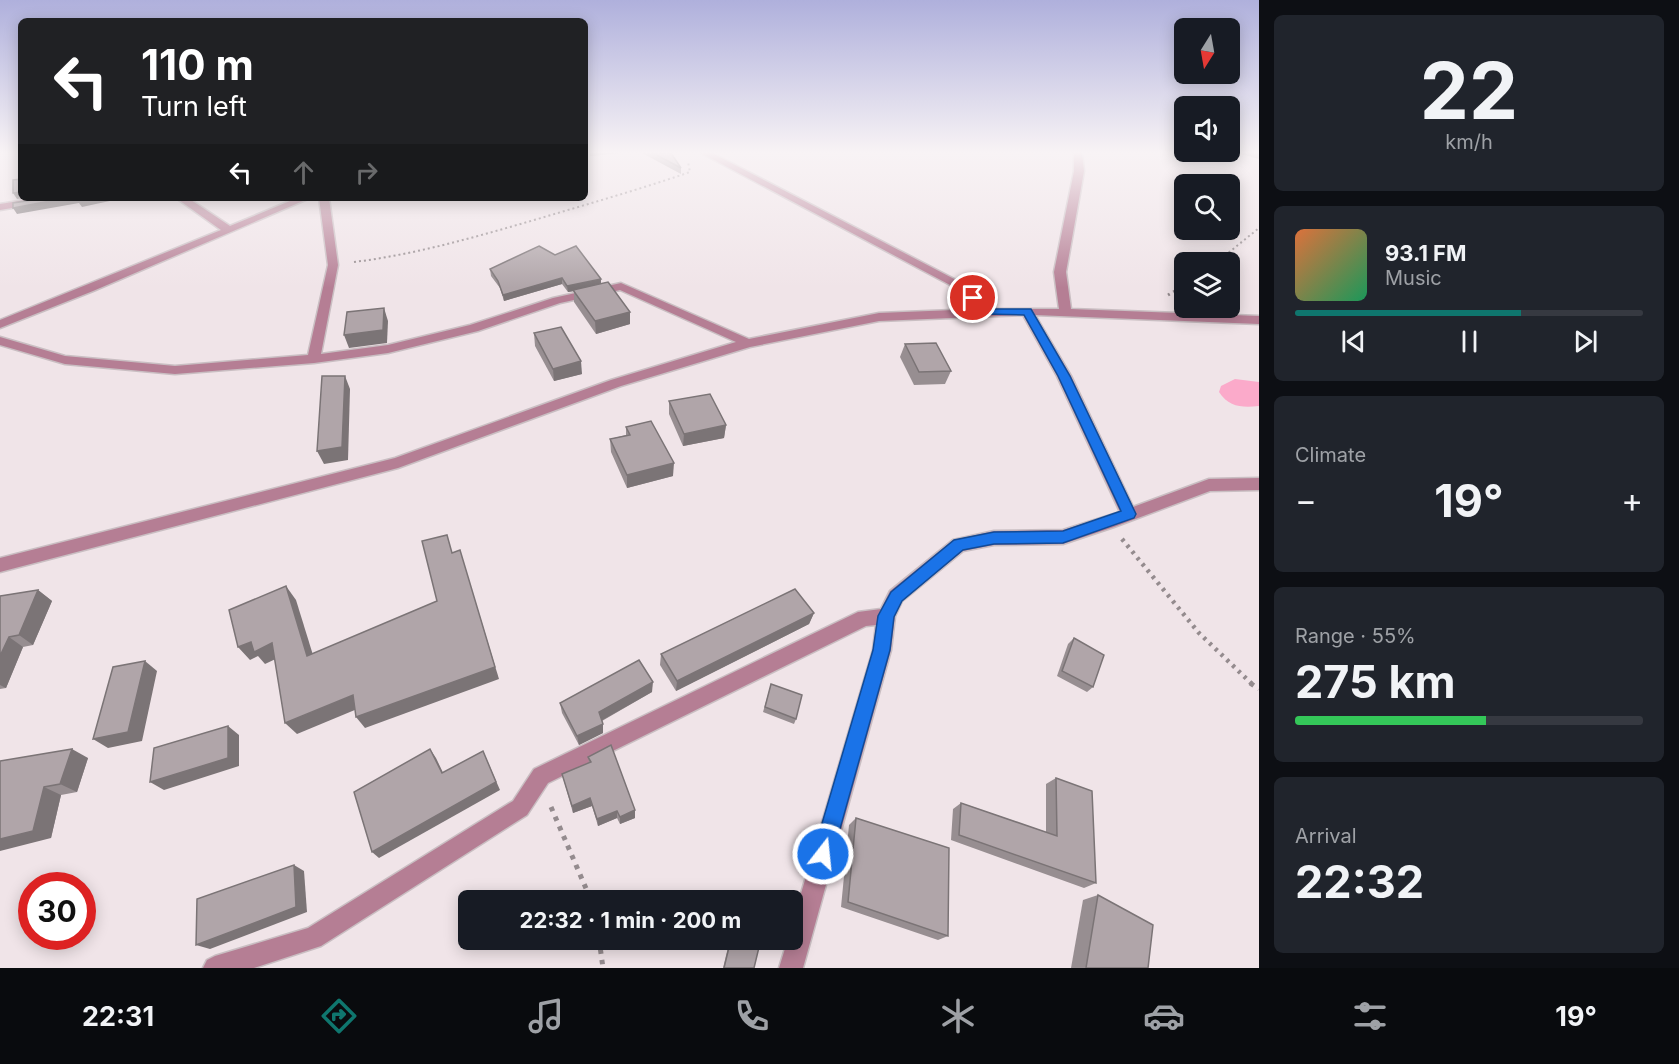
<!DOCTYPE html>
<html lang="en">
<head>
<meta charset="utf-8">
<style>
	body { margin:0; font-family:Inter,sans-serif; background:#20242c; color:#f1f3f6; height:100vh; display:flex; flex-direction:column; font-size:22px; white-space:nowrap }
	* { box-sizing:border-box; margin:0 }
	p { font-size:20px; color:#9ea1a6 }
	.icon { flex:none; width:33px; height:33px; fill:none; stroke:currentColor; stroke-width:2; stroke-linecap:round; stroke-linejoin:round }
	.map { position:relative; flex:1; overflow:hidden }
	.sheet { display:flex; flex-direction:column; gap:15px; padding:15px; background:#0d0f14; width:420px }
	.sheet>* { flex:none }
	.hud { position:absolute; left:18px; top:18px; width:570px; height:183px; border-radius:9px; box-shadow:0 3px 15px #0003; background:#202124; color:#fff; overflow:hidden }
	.needle { width:39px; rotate:191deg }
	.controls { position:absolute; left:1174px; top:18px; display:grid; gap:12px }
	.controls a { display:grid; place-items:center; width:66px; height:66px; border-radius:9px; background:#171b24; box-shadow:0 3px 15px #0003; font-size:30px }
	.speed { position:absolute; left:18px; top:872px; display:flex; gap:12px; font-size:30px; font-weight:700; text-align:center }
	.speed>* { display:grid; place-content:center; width:78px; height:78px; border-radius:50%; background:#171b24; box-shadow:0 3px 15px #0003; line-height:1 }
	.speed .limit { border:9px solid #d22; background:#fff; color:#111 }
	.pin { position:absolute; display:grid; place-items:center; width:51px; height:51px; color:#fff; margin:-26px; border:3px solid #fff; border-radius:50%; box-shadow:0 2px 6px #0007 }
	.me { position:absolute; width:66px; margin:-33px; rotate:16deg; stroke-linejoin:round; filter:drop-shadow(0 0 4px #0008) }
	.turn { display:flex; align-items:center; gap:21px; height:126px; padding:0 24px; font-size:27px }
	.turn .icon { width:78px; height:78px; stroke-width:2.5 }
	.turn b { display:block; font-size:42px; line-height:51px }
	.lanes { display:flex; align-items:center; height:57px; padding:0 24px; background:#0003; justify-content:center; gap:30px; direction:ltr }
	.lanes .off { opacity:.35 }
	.big { font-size:45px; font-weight:700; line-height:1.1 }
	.sheet .widget { flex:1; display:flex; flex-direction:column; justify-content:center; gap:9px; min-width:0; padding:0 21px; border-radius:9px; background:#20242c }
	.sheet .dial { align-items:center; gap:0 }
	.dial b { font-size:78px; line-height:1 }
	.song { display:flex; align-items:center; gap:18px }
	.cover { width:72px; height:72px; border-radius:9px; background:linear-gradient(135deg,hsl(20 70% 55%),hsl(150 70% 35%)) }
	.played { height:6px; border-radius:3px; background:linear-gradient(90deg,#0f766e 65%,#363941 65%) }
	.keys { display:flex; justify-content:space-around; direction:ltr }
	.heat { display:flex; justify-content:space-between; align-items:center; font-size:33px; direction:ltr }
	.charge { height:9px; border-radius:4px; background:linear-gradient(90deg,#34c759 55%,#363941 0) }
	.trip { position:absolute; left:458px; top:890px; width:345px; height:60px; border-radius:9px; background:#171b24; box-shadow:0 3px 15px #0003; font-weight:700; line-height:60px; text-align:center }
	.tab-bar { display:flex; height:96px; justify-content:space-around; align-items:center; background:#090b0e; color:#9ea1a6 }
	.tab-bar .icon { width:42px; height:42px }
	.tab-bar .selected { color:#0f766e }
	.tab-bar b { font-size:27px; color:#f1f3f6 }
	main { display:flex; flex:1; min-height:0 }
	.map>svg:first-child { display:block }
	.water { fill:#fbaaca }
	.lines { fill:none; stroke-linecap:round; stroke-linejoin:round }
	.street-casing { stroke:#c9bec2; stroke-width:3 }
	.path-far3 { stroke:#948b8e; stroke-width:2; stroke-dasharray:2 3; stroke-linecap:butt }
	.path-far2 { stroke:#948b8e; stroke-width:3; stroke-dasharray:2 4; stroke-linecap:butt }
	.path-far1 { stroke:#948b8e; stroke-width:4.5; stroke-dasharray:3 5; stroke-linecap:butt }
	.path { stroke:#948b8e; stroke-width:5; stroke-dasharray:4.5 6; stroke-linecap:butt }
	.street { fill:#b57e94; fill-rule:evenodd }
	.wall { fill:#978e91 }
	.shaded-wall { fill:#7b7476 }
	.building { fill:#b0a5a9; stroke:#7b7476; stroke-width:1.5 }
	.route { fill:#1a73e8; stroke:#114b97; stroke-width:1.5 }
</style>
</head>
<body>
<main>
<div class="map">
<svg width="1259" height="968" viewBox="0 0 1259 968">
	<rect width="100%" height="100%" fill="#f0e4e8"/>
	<path class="water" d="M1235,379L1259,382V406C1242,408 1229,407 1219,392L1221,386Z"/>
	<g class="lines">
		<g class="street-casing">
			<g id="street">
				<polygon points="701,153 712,153 960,282 992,309 1059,309 1054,272 1074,171 1074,153 1082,153 1084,171 1066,272 1071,309 1259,316 1259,324 1035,315 1071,376 1133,507 1209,479 1259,478 1259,490 1210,491 1114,527 1063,544 994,545 963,551 902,601 895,616 891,650 803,968 779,968 788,939 792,939 792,924 873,650 876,625 866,626 548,783 527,815 321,946 254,968 203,968 207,960 215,956 308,928 513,801 534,769 858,612 881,609 890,591 953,540 994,531 1063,530 1120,512 1057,376 1023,315 879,321 750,347 621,386 398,468 0,572 0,558 395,458 611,380 736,342 620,290 560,303 478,331 388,353 314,363 175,374 65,364 0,345 0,337 65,356 175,366 308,355 328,265 319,198 329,198 338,265 321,354 388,345 470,325 553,298 621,283 749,339 879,313 979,309 952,286"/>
				<polygon points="37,198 60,198 55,201 0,210 0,204"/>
				<polygon points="176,198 188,198 230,226 297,198 310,198 93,291 0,328 0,320 221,230"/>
			</g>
		</g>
		<g class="path-far3">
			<path d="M354,262C418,254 479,236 541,218C591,203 641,189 690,172L688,162"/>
			<polyline points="1217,262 1259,228"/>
			<polyline points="1177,289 1185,284"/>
		</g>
		<polyline class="path-far2" points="1168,295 1180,288"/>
		<polyline class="path-far1" points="1122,539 1199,633 1252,684"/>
		<g class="path">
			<polyline points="1250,683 1259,689"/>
			<polyline points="551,807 591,900"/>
			<polyline points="599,939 603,968"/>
		</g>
		<use href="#street" class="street"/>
	</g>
	<g class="wall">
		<polygon points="642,153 671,153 681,168 681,174"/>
		<polygon points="1237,153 1259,153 1259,159"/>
		<polygon points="490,269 601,284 630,312 630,324 596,334 574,302 574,291 568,292 562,284 504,301 500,288 491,276"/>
		<polygon points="534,333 582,374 554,381 535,346"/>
		<polygon points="905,344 951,371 945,384 914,385 900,357"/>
		<polygon points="669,401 726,425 724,438 683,446 669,414"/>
		<polygon points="626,427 673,476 627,488 611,452 610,439 626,435"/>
		<polygon points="38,590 52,601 33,645 23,647 6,688 0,689 0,596"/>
		<polygon points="814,613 809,624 676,691 660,665 661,654"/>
		<polygon points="1074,638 1093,687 1087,692 1057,676 1068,644"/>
		<polygon points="771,684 796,719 794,724 763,712"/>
		<polygon points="652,692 602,721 603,733 579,745 562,713 560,703"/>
		<polygon points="588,757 635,810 635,818 620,824 617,818 598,826 592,806 573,813 562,774 589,763"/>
		<polygon points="88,758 77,792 61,795 51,838 0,761"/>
		<polygon points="1056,778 1096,883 1084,888 951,840 953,809 961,803 1046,832 1046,784"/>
		<polygon points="856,818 948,936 938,940 841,907 849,825"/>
		<polygon points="1098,895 1148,968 1071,968 1083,900"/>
		<polygon points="730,939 761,939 754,968 723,968"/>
	</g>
	<g class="shaded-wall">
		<polygon points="590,153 622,153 590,156"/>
		<polygon points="21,192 21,198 23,198 17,199 13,193"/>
		<polygon points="66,198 119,198 119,199 82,207 79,203 17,214 13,208"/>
		<polygon points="562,278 562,284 504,301 503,295"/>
		<polygon points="601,279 601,285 573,290 574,291 568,292 567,286"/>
		<polygon points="384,308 388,321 387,343 349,348 344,335"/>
		<polygon points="630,312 630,324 596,334 595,321"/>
		<polygon points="581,361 582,374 554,381 553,369"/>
		<polygon points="345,376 350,389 348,460 324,464 317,451"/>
		<polygon points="726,425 724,438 683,446 684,434"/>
		<polygon points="674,463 673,476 627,488 627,475"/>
		<polygon points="464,564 499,679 365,728 356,717"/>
		<polygon points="286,586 296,600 317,668 307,656"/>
		<polygon points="38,590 52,601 33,645 19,635"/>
		<polygon points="814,613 809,624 676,691 677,681"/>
		<polygon points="9,637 23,647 6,688 0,685 0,656"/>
		<polygon points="251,642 272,643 282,656 265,664 258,656 250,660 238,647"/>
		<polygon points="145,661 157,671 142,741 108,748 93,739"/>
		<polygon points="653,682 652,692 599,722 599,712"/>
		<polygon points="353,695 362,707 297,734 285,723"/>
		<polygon points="603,724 603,733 579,745 577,736"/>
		<polygon points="228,726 239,735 239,766 164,790 150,782"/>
		<polygon points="72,749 88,758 77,792 60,784"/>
		<polygon points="430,749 436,758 447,781 442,773"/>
		<polygon points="483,751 500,790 379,858 372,852"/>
		<polygon points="44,787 61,795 51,838 0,851 0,839"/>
		<polygon points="590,798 592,806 573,813 572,806"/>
		<polygon points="635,810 635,818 620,824 620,817"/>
		<polygon points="617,811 617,818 598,826 597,819"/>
		<polygon points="294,865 304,871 307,912 210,949 196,945"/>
	</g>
	<g class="building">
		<polygon points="653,153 671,153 681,168"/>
		<polygon points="21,179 21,192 13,193 13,180"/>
		<polygon points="46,198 66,198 13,208 13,203"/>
		<polygon points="77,198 91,198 78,201"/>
		<polygon points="539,246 555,255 576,246 601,279 567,286 562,278 503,295 498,281 490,269"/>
		<polygon points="608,282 630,312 595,321 573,290"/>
		<polygon points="384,308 383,330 344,335 347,312"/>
		<polygon points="561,327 581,361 553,369 534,333"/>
		<polygon points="936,343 951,371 919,372 905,344"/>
		<polygon points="322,376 345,376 342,447 317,451"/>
		<polygon points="710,394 726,425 684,434 669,401"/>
		<polygon points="651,421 674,463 627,475 610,439 630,435 626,427"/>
		<polygon points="447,535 452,553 460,550 495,667 356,717 353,695 285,723 272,643 254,652 251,642 238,647 229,610 286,586 307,656 437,601 422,541"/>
		<polygon points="795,589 814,613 677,681 661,654"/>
		<polygon points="38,590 19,635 9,637 0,656 0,596"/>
		<polygon points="1074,638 1104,655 1093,687 1062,671"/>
		<polygon points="639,660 653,682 599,712 603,724 577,736 560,703"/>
		<polygon points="145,661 128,732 93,739 113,667"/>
		<polygon points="771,684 802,695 796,719 765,707"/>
		<polygon points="228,726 228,758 150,782 154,748"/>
		<polygon points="611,745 635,810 620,817 617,811 597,819 590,798 572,806 562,774 591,762 588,757"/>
		<polygon points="72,749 60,784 44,787 33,831 0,839 0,761"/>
		<polygon points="430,749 442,773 483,751 496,782 372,852 354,792"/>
		<polygon points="1056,778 1092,791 1096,883 959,835 961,803 1057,836"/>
		<polygon points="856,818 949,848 948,936 848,902"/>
		<polygon points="294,865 296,907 196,945 197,899"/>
		<polygon points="1098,895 1153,925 1148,968 1086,968"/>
		<polygon points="731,939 761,939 754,968 724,968"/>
	</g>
	<linearGradient id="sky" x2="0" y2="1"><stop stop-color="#afb0dc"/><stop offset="0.53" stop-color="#f8f3f5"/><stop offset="1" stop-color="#f8f3f5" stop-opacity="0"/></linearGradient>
	<rect width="1259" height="288" fill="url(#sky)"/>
	<polygon class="route" points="973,295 992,309 1031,309 1070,376 1136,514 1134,518 1063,543 994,544 963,550 902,601 894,617 890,650 833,854 830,861 823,864 816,861 813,854 873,650 878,616 891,592 954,540 994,532 1063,531 1121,511 1058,376 1024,315 985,314 967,298"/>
</svg>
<div class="controls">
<a><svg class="needle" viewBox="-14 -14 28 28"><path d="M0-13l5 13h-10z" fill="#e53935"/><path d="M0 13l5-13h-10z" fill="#9ea1a6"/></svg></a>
<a><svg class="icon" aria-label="sound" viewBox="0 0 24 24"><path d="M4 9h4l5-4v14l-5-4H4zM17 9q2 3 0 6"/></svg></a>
<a><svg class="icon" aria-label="search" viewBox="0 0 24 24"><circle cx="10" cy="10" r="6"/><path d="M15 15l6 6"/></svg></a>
<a><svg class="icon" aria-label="layers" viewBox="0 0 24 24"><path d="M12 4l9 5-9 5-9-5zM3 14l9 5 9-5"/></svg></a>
</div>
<div class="speed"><div class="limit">30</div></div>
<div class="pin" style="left:973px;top:298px;background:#d93025"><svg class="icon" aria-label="arrive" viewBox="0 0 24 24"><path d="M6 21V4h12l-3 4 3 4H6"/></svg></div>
<svg class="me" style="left:823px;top:854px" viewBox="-20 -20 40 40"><circle r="17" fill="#1a73e8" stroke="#fff" stroke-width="3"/><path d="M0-11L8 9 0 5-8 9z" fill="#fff"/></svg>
<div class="trip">22:32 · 1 min · 200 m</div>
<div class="hud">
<div class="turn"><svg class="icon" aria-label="left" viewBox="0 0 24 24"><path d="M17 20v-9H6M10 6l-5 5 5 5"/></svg><div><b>110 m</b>Turn left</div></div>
<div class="lanes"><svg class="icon" aria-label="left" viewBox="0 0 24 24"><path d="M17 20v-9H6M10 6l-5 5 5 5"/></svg><svg class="icon off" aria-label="ahead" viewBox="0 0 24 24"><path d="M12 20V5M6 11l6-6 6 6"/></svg><svg class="icon off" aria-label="right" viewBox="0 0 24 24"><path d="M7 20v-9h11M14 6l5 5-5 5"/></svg></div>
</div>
</div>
<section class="sheet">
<div class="widget dial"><b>22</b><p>km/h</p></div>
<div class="widget">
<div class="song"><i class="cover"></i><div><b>93.1 FM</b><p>Music</p></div></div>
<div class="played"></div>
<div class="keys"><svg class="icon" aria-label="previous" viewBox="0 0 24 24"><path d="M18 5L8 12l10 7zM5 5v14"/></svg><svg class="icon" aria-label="pause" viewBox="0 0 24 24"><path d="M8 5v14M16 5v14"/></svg><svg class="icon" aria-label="next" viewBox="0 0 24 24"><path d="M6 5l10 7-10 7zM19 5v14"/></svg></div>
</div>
<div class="widget"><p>Climate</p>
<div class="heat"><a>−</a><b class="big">19°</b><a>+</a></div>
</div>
<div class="widget"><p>Range · 55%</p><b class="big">275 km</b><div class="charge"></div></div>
<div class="widget"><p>Arrival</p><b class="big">22:32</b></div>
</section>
</main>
<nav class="tab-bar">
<b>22:31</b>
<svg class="icon selected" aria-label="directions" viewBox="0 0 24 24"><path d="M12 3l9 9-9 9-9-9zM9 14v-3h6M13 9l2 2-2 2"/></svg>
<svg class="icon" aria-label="music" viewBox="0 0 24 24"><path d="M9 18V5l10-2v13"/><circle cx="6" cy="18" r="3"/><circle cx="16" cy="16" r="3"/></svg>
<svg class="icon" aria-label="phone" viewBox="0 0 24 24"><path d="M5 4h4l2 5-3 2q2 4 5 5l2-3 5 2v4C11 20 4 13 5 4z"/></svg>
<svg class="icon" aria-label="climate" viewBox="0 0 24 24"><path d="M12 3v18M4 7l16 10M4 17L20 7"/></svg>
<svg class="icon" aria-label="car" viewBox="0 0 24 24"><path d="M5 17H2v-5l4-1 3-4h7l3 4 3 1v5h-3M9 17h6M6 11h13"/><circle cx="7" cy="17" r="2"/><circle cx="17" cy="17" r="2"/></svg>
<svg class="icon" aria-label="filters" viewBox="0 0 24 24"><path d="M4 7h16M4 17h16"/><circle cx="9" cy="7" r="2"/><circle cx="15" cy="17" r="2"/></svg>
<b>19°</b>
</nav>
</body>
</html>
